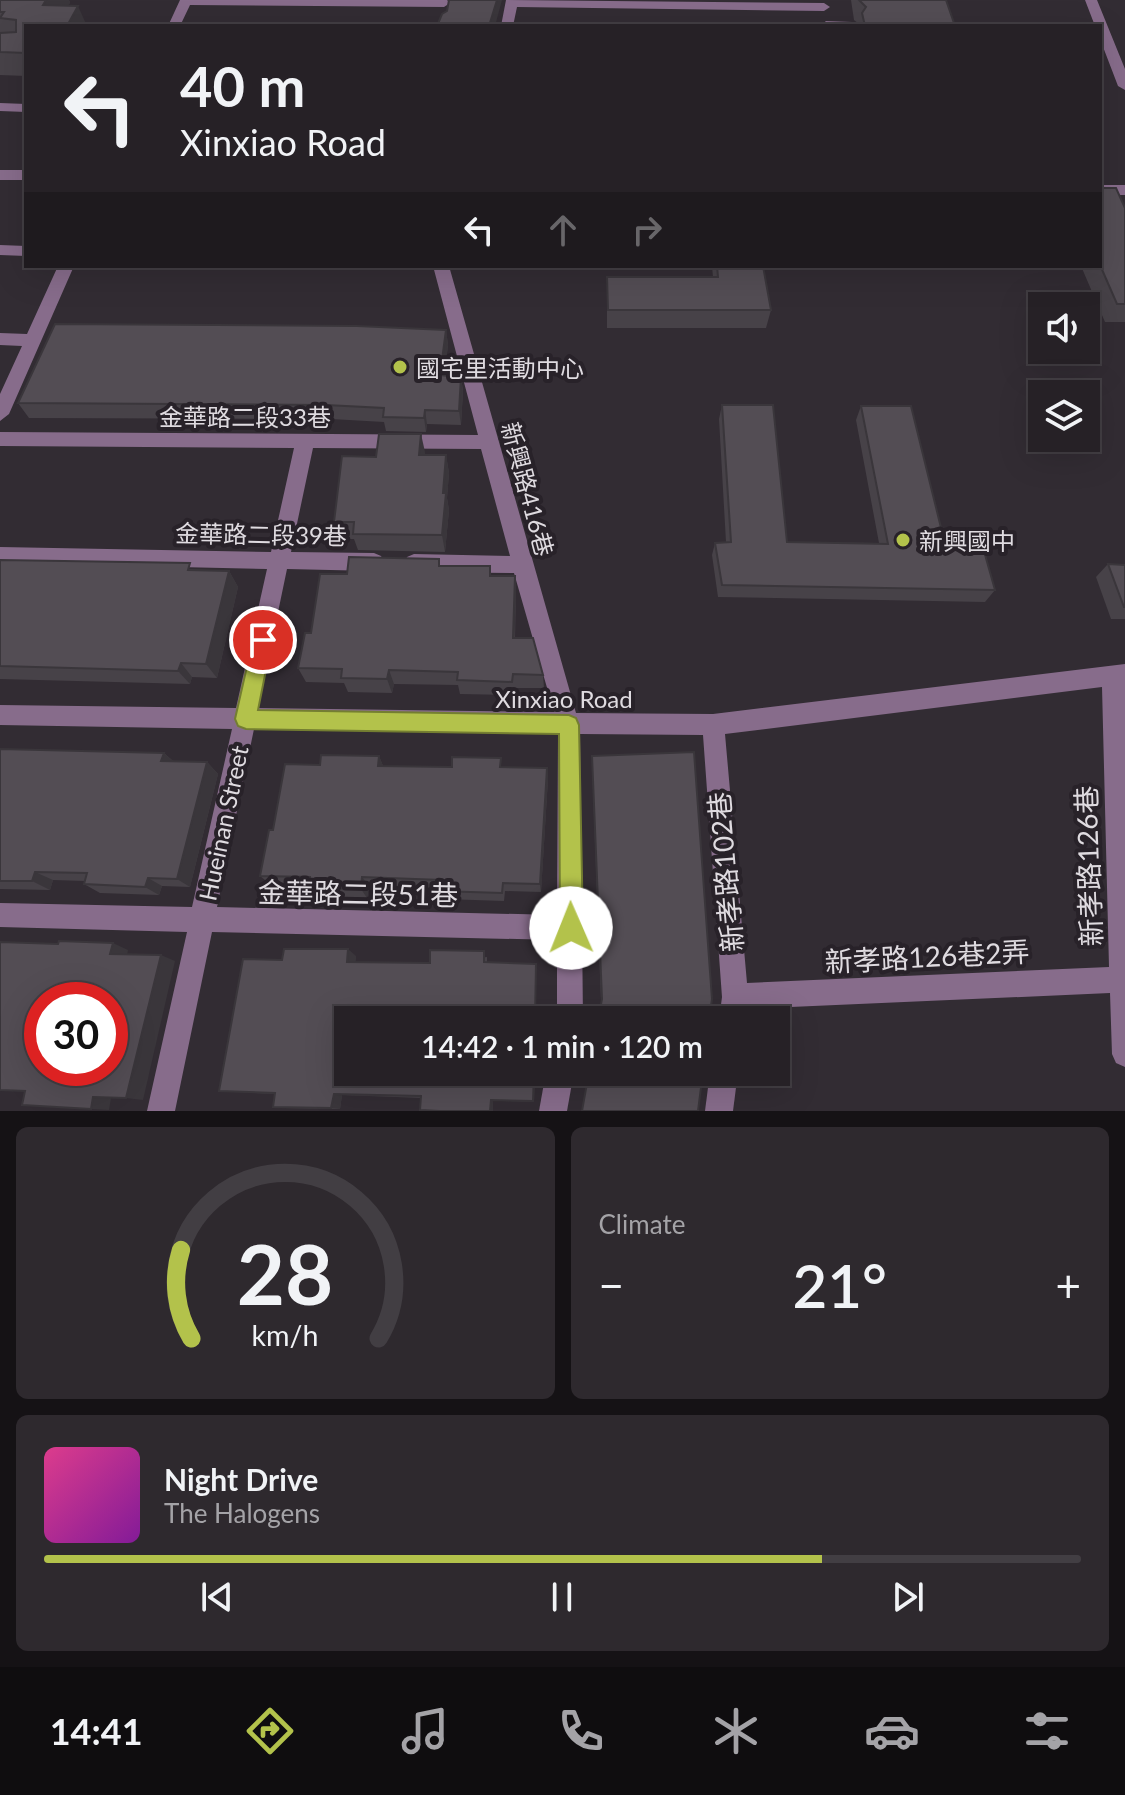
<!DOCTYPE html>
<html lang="en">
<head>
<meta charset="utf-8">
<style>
	body { margin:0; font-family:Lato,"Noto Sans TC",sans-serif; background:#2e292e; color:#f1f3f6; height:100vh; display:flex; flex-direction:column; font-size:30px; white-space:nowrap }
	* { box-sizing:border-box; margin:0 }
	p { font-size:26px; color:#a4a3a7 }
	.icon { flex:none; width:44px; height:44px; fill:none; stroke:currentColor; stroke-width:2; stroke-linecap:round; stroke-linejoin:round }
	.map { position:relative; height:1111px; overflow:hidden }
	.side { display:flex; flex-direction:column; gap:16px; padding:16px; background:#151215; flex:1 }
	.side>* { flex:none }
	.hud { position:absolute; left:24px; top:24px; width:1078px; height:244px; border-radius:0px; box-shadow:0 8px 32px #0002,0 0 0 2px #423e43; background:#262126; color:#f1f3f6; overflow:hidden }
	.buttons { position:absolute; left:1028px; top:292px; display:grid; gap:16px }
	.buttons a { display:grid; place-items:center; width:72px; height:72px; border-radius:0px; background:#262126; box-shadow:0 8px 32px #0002,0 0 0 2px #423e43; font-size:40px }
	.speed { position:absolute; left:24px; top:982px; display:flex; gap:16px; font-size:40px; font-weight:700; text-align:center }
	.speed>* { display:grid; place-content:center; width:104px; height:104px; border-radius:50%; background:#262126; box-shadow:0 8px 32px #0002,0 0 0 2px #423e43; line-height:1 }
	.speed .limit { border:12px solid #d22; background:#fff; color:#111 }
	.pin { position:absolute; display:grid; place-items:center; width:68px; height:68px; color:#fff; margin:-34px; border:4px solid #fff; border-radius:50%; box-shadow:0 2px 8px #0007 }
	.me { position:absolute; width:88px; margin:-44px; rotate:359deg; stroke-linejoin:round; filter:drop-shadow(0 0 6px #0008) }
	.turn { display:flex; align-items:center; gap:28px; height:168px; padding:0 24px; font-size:36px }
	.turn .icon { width:104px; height:104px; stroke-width:2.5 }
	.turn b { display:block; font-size:56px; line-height:68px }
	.lanes { display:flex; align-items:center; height:76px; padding:0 24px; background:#0003; justify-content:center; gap:40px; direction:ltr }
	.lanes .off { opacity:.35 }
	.big { font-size:60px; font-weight:600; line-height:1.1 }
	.side .widget { flex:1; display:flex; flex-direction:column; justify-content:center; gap:12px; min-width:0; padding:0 28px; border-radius:12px; background:#2e292e }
	.side .dial { align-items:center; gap:0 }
	.dial svg { height:208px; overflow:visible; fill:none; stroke:#423e43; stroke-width:7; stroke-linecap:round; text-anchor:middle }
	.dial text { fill:#f1f3f6; stroke:none }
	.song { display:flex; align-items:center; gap:24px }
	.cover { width:96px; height:96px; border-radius:12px; background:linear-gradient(135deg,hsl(330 70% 55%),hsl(290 70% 35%)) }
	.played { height:8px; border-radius:4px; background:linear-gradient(90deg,#b3c24b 75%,#423e43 75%) }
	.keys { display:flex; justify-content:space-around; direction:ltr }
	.heat { display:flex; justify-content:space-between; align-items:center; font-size:44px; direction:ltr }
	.side .tiles { flex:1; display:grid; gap:16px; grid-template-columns:1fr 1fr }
	.widget:last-child { grid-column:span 2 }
	.trip { position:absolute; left:334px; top:1006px; width:456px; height:80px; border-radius:0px; background:#262126; box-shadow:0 8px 32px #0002,0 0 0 2px #423e43; font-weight:600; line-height:80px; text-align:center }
	.menu { display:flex; height:128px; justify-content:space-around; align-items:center; background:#0f0d0f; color:#a4a3a7 }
	.menu .icon { width:56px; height:56px }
	.menu .on { color:#b3c24b }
	.menu b { font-size:36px; color:#f1f3f6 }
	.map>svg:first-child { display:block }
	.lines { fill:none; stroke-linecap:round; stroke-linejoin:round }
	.minor { fill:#876c8b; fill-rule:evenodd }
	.wall { fill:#474248 }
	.shaded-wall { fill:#3a363b }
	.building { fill:#534d54; stroke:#3a363b; stroke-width:2; fill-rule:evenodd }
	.route { fill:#b3c24b; stroke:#747e31; stroke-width:2 }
	.poi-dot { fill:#b3c24b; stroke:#282229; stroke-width:3 }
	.labels { text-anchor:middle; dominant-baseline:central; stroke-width:8; stroke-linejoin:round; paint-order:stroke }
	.poi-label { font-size:24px; fill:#dfdbe0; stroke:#282229; text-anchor:start }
	.street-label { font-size:24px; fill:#dfdbe0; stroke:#282229 }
	.near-street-label { font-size:28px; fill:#dfdbe0; stroke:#282229 }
</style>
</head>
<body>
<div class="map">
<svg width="1125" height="1111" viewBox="0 0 1125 1111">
	<rect width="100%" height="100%" fill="#322c33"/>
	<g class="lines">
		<g class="minor">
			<polygon points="180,0 447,0 450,3 444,7 190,5 180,26 168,26"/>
			<polygon points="506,0 824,3 830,7 824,11 517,7 513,26 501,26"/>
			<polygon points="1085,0 1097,0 1125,69 1125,90 1118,86 1100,39 1100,26 1095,26"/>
			<polygon points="826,21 852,22 858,26 820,26"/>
			<polygon points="0,103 26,104 26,112 0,111"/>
			<rect x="0" y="170" width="26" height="10"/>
			<rect x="1100" y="185" width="25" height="10"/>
			<polygon points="0,245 26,246 26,256 0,255"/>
			<polygon points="58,266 74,266 9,414 0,421 0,394 22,346 0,345 0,333 27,334"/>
			<path d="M433,266H449L576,713L713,714L1125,664V1067L1116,1063L1112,1054L1110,993L746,1009L745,1020H719L722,997L703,735L580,734L583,1020H557V940L212,932L175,1111H147L187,932L0,927V903L192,907L232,729L0,725V705L236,708L267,569L0,563V547L271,552L294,448L0,446V432L478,435ZM313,448L481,449L510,556L414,554L407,557L404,563L407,569L414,572L514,573L554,712L258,708L287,569L374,571L381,568L384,562L381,556L374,553L291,552ZM1102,687L1109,967L747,983L725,734ZM254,729L558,733L557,915L217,907Z"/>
			<polygon points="546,1072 574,1072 567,1111 539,1111"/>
			<polygon points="710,1072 738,1072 733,1111 705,1111"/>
		</g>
	</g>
	<g class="wall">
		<polygon points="0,0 69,0 70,3 26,26 26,76 0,75"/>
		<polygon points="851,0 946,0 955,26 858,26 859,24 854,20"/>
		<polygon points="1125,208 1125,322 1105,322 1081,266 1100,266"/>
		<polygon points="712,266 763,266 771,310 766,328 607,328 607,277 713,277"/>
		<polygon points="446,330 448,345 444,376 461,377 463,391 461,425 427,424 426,432 386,431 384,422 331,419 29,418 18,403"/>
		<polygon points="722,405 787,542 879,543 856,420 861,406 945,544 995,590 985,602 718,597 712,555 715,543 726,542 719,419"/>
		<polygon points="425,452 424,455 446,455 449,473 447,498 449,510 445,552 358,550 354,539 340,539 334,522"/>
		<polygon points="0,560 229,571 238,587 217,678 192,677 190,684 0,679"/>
		<polygon points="1108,564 1125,565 1125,619 1111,619 1096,577"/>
		<polygon points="441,566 491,576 515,576 516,591 515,638 543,675 544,688 514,688 514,695 460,694 458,685 394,684 392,693 348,692 344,683 306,682 298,668 311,633 347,574"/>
		<polygon points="0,749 164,753 173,761 207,762 218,774 190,887 162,886 159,895 100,893 84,884 85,881 53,880 50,890 0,889"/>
		<polygon points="379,756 383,766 547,768 548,779 541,892 505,891 504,901 444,899 439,891 440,888 369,886 367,898 317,896 309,888 309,885 270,884 260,876 273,830 320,765"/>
		<polygon points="592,756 709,1020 601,1002 592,765"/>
		<polygon points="356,956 355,962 430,963 487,957 487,963 537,970 348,1072 535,1072 534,1102 342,1095 340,1109 284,1108 273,1107 275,1094 219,1091 282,960"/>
	</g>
	<g class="shaded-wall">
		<polygon points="46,0 69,0 70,3 56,26 43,5"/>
		<polygon points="497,0 502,0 495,26 489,26"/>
		<polygon points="78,6 87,26 67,26"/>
		<polygon points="446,330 448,345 443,390 440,375"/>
		<polygon points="461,377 463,391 461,425 459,411"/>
		<polygon points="425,410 427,424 426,432 424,418"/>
		<polygon points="421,434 425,452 422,473 419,455"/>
		<polygon points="446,455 449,473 447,498 449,510 445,552 442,535 443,493"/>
		<polygon points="229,571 238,587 217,678 206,664"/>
		<polygon points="515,576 516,591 514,652 513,638"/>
		<polygon points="181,663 192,677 190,684 178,671"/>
		<polygon points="389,670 394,684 392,693 387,679"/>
		<polygon points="164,753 176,764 161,761"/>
		<polygon points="379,756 384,768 378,766"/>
		<polygon points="207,762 218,774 190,887 177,879"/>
		<polygon points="547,768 548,779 541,892 540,884"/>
		<polygon points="35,872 53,880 50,890 32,881"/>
		<polygon points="362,877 369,886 367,898 361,889"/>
		<polygon points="148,878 162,886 159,895 145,887"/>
		<polygon points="113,943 128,950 126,960 110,954"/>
		<polygon points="348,949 356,956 355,968 347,962"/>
		<polygon points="161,955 175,961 143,1100 126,1098"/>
		<polygon points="334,1094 342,1095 340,1109 331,1108"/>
		<polygon points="93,1097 111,1098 109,1110 91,1109"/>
		<polygon points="491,1100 493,1101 493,1111 490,1111"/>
	</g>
	<g class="building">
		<polygon points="0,0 46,0 43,5 78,6 67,26 26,26 26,53 0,52 0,33 16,32 16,20 0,18 4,12 0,12"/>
		<polygon points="449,0 497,0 489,26 437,26 442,14 447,11"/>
		<polygon points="859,0 946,0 955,26 865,26 862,13 866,7"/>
		<polygon points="1100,188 1116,188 1125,208 1125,304 1117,304 1100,265"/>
		<polygon points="717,266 763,266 771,310 608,310 607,277 718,277"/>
		<polygon points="55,324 357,326 446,330 440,375 461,377 459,411 425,410 424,418 383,417 384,408 326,405 18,403"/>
		<polygon points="722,405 773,405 787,542 888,544 861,406 911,406 945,544 982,544 995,590 722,585 715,543 731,542"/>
		<polygon points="379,434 421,434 419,455 446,455 443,493 446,493 442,535 353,534 354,522 334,522 342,456 376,457"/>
		<polygon points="349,557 439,559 439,566 490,566 490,576 515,576 513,638 533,638 543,675 513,674 512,682 457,680 458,672 389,670 387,679 341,678 342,669 298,668 305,633 311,633 320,574 347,574"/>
		<polygon points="0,560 190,563 188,570 229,571 206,664 181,663 178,671 0,666"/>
		<polygon points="1108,564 1125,565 1125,607 1124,607"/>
		<polygon points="0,749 164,753 161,761 207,762 177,879 148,878 145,887 84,884 87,873 35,872 32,881 0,881"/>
		<polygon points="694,752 712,999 709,1020 598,1020 602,999 592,756"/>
		<polygon points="321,755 379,756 378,766 452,767 452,757 501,758 500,767 547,768 540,884 503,883 502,893 439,891 441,880 362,877 361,889 309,888 310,877 260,876 269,830 273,830 285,764 320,765"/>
		<path d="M59,941L113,943L110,954L161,955L126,1098L93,1097L91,1109L22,1105L25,1091L0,1090V942L58,944ZM42,1000H110V1068H42Z"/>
		<polygon points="284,949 348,949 347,962 430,963 430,950 484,951 484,962 536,964 535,1020 348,1020 348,1072 534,1072 533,1101 491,1100 490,1111 439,1111 420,1110 421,1096 334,1094 331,1108 273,1107 275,1093 219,1091 243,959 282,960"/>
		<polygon points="589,1072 703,1072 698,1111 582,1111"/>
	</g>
	<polygon class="route" points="263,631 269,634 272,640 258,710 569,715 576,718 579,725 583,928 579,936 571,940 563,936 560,928 559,734 246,729 238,726 235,719 253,640 256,634"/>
	<g class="poi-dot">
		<circle cx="400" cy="367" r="8"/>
		<circle cx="903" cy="540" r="8"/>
	</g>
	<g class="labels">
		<g class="poi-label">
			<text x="416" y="367">國宅里活動中心</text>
			<text x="919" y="540">新興國中</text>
		</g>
		<g class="street-label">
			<text x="245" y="416">金華路二段33巷</text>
			<text transform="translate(528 489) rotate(75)">新興路416巷</text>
			<text transform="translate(261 534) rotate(1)">金華路二段39巷</text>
			<text x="564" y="698">Xinxiao Road</text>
			<text transform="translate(223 823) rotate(-78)">Hueinan Street</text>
		</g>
		<g class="near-street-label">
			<text transform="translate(1088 866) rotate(-92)">新孝路126巷</text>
			<text transform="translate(725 872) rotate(-95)">新孝路102巷</text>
			<text transform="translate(358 893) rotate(1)">金華路二段51巷</text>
			<text transform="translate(927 956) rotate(-3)">新孝路126巷2弄</text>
		</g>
	</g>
</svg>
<div class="buttons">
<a><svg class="icon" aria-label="sound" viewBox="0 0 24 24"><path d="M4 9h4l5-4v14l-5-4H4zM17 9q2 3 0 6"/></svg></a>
<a><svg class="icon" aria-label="layers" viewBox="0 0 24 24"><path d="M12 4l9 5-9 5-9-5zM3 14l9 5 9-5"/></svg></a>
</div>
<div class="speed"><div class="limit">30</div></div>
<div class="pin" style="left:263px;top:640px;background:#d93025"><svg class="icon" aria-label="arrive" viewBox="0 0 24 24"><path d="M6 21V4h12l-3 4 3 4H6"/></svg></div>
<svg class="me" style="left:571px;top:928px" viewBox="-20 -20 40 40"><circle r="19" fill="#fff"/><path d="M0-13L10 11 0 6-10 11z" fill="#b3c24b"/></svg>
<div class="trip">14:42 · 1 min · 120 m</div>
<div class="hud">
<div class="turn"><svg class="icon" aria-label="left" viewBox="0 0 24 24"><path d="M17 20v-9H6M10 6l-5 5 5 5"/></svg><div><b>40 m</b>Xinxiao Road</div></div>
<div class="lanes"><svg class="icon" aria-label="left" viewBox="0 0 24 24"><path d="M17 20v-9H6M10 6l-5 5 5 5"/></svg><svg class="icon off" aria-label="ahead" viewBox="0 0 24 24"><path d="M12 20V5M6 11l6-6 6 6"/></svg><svg class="icon off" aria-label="right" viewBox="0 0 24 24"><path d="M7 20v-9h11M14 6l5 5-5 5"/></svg></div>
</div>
</div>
<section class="side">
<div class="tiles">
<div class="widget dial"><svg viewBox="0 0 100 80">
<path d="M14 69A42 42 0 1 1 86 69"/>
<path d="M14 69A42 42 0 0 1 10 35" stroke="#b3c24b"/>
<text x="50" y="56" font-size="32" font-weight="700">28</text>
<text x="50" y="72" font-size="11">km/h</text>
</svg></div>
<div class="widget"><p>Climate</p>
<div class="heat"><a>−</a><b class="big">21°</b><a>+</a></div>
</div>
<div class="widget">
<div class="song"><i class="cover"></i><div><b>Night Drive</b><p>The Halogens</p></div></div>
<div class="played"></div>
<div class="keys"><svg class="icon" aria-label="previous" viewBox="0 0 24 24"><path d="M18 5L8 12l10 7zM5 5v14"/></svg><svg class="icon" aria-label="pause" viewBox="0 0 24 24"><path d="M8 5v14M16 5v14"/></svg><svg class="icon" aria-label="next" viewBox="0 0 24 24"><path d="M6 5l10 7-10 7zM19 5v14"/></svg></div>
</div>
</div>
</section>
<nav class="menu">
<b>14:41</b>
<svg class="icon on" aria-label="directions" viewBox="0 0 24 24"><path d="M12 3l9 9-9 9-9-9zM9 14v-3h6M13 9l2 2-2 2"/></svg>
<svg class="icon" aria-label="music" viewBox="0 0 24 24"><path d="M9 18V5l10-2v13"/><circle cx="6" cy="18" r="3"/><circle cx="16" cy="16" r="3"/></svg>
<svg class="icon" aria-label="phone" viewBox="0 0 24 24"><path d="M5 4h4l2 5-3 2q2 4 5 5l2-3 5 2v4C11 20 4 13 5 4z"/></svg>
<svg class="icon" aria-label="climate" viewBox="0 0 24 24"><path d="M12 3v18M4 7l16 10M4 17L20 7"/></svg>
<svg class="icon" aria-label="car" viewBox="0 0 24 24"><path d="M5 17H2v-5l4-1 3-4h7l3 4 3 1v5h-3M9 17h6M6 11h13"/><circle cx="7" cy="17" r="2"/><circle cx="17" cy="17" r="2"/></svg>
<svg class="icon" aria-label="filters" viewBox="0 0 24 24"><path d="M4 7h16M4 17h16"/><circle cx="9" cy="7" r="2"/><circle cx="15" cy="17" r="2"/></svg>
</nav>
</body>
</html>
